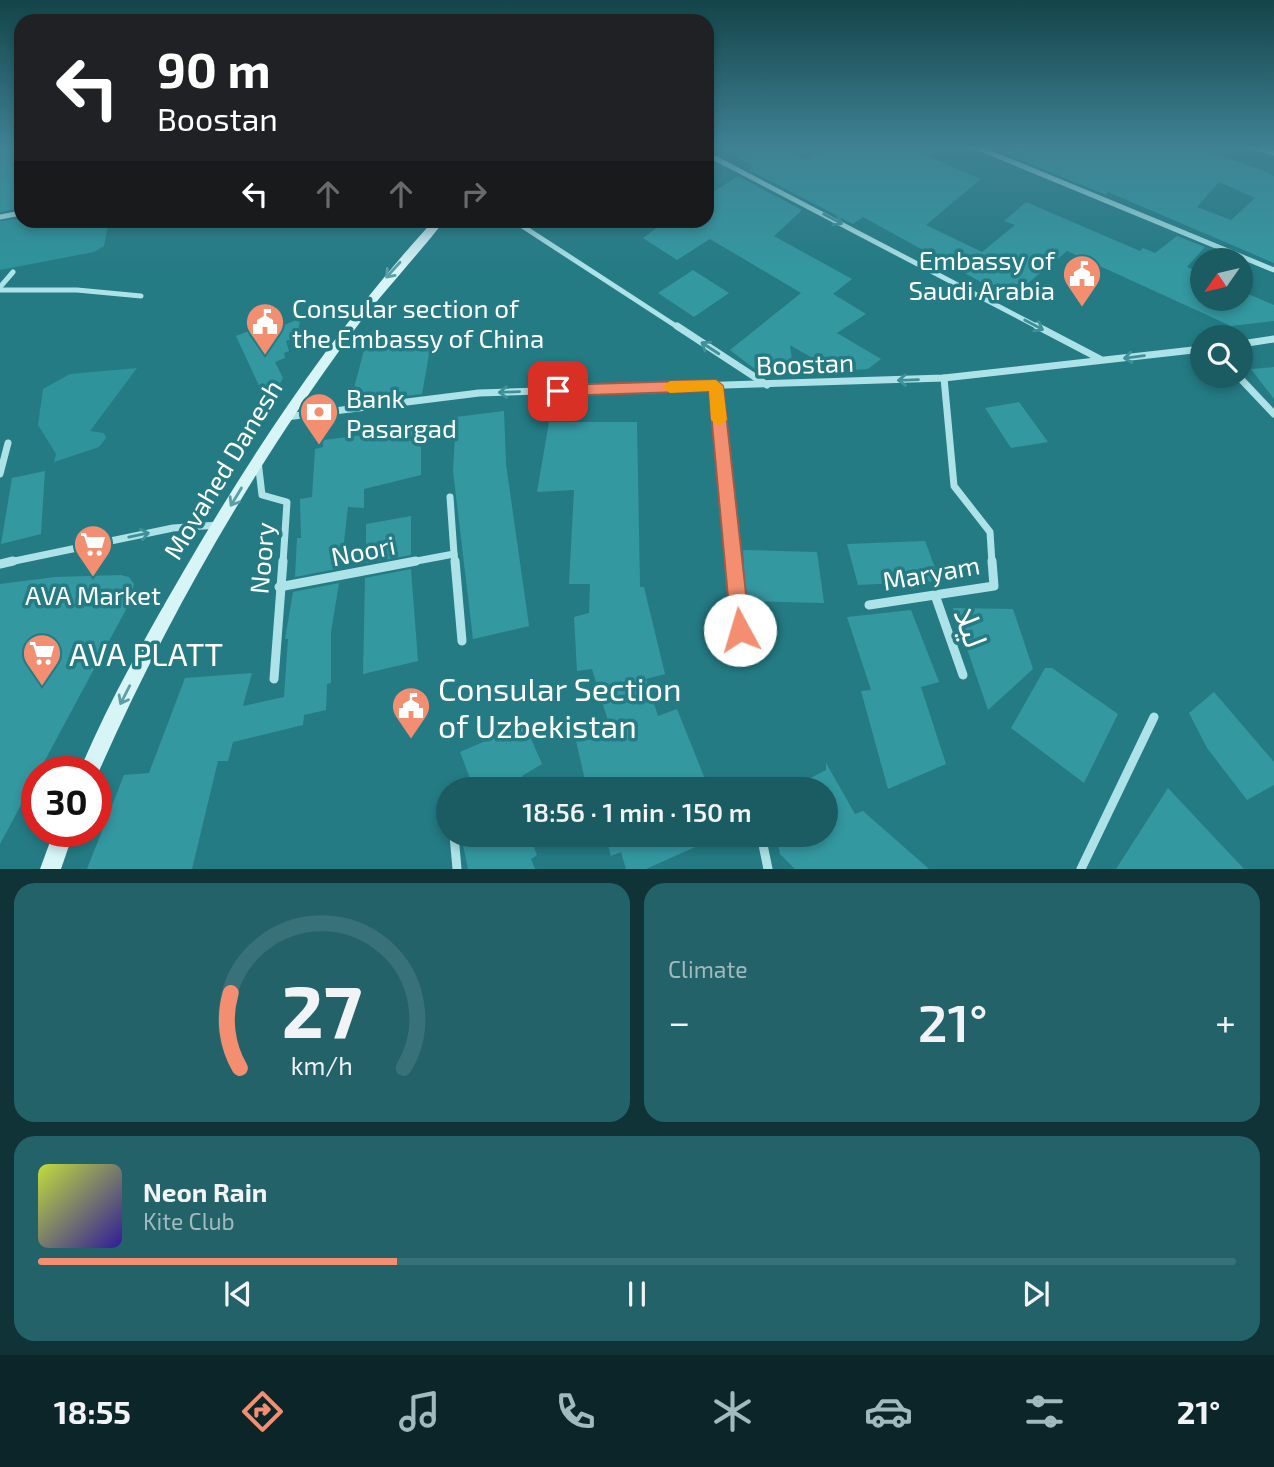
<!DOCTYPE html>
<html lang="en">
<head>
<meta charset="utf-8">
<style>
	body { margin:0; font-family:"Exo 2","Noto Sans Arabic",sans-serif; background:#246269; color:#f1f3f6; height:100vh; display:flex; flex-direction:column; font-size:26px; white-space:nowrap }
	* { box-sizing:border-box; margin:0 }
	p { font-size:23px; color:#a0babe }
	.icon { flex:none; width:38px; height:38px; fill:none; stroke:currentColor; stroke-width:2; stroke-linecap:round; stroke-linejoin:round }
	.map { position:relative; height:869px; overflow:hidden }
	.panel { display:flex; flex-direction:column; gap:14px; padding:14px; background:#0f3336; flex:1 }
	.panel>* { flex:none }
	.top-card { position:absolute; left:14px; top:14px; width:700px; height:214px; border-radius:21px; box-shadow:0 4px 10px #0003; background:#202124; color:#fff; overflow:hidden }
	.needle { width:46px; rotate:236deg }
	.buttons { position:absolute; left:1190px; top:248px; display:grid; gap:14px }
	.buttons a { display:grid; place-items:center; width:63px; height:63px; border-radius:50%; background:#1b5c63; box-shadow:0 4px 10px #0003; font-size:35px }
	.speed { position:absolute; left:21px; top:756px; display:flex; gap:14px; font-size:35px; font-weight:700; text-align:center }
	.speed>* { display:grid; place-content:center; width:91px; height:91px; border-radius:50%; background:#1b5c63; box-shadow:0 4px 10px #0003; line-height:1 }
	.speed .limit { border:10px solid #d22; background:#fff; color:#111 }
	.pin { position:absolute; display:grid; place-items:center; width:60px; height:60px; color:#fff; margin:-30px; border-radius:14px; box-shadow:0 4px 10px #0006 }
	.me { position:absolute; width:77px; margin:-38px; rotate:354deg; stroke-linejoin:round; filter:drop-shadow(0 0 5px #0008) }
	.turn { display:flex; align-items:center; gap:24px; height:147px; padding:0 28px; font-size:32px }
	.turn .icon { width:91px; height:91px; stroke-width:2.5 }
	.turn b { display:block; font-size:49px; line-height:60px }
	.lanes { display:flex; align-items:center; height:66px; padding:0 28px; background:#0003; justify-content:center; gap:35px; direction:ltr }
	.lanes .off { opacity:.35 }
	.big { font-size:52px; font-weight:600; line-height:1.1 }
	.panel .card { flex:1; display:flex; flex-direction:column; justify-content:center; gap:10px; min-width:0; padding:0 24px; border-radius:21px; background:#246269 }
	.panel .dial { align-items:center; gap:0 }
	.dial svg { height:182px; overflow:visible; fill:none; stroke:#397178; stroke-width:7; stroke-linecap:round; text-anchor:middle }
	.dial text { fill:#f1f3f6; stroke:none }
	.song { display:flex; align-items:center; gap:21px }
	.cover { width:84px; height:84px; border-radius:10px; background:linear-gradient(135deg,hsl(70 70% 55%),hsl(250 70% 35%)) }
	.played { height:7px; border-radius:4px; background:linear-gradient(90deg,#f38f70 30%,#397178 30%) }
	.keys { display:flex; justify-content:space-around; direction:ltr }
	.heat { display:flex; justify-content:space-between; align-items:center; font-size:38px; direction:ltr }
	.panel .tiles { flex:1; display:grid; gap:14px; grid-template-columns:1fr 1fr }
	.card:last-child { grid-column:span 2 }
	.trip { position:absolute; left:436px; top:777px; width:402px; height:70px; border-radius:35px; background:#1b5c63; box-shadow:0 4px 10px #0003; font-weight:600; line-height:70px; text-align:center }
	.tabs { display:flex; height:112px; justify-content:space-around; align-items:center; background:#0b2528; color:#a0babe }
	.tabs .icon { width:49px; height:49px }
	.tabs .current { color:#f38f70 }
	.tabs b { font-size:32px; color:#f1f3f6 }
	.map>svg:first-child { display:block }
	.green { fill:#2e939b }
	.building { fill:#3498a1; fill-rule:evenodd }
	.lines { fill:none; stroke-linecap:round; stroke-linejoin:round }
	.street-far2 { stroke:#ade3e8; stroke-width:5 }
	.street-far1 { stroke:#ade3e8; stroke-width:7 }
	.street { stroke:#ade3e8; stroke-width:9 }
	.secondary { fill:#d7f4f7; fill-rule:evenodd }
	.oneway { stroke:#3f9098 }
	.oneway2 { stroke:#5a9fa6 }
	.route { fill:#f38f70; stroke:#9e5d49; stroke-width:2 }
	.slow { fill:#f59e0b }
	.labels { text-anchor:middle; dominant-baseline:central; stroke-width:7; stroke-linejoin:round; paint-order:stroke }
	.poi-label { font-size:26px; fill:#fff; stroke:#247b84; text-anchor:start }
	.street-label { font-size:26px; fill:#fff; stroke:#247b84 }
	.near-street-label { font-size:32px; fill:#fff; stroke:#247b84 }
	.near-poi-label { font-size:32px; fill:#fff; stroke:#247b84; text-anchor:start }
</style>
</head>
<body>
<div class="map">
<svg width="1274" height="869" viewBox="0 0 1274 869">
	<rect width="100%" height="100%" fill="#247b84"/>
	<g class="green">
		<polygon points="21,218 21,220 109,221 104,246 94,252 0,270 0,221"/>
		<polygon points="137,368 90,431 104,433 106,438 99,447 54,462 56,454 38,425 43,389 70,374"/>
	</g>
	<g class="building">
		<polygon points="21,147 21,208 0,212 0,149"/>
		<polygon points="756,147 779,147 806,160 829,147 905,147 981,179 926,225 982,252 1015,225 1004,221 1026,202 1140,251 1143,248 1155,253 1177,236 1205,247 1187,267 1202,274 1202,299 1241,299 1241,291 1274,305 1274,321 1231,326 1067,251 1010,298 863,217 853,224 749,170 754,166 738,158"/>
		<path d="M989,147H1195L1262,170L1274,176V263L1108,192L1106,195ZM1219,182L1255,198L1231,220L1197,207Z"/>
		<polygon points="738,176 802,210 774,236 852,279 833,294 866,314 837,333 881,359 868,369 838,371 817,356 814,359 790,345 794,374 760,373 730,350 801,293 710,239 677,260 643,238 667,220 707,220 707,196"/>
		<polygon points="693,270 729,293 694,317 658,293"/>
		<polygon points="301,318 296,337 286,341 289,351 284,353 285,358 275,362 283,378 268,405 236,336 277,320 282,326"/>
		<polygon points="431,343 422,394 362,401 352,396 365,346"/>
		<polygon points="1274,367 1274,399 1251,369"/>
		<polygon points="1019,402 1048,442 1011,448 985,408"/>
		<polygon points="504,411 506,464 529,626 473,639 453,471 456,417"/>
		<polygon points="549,422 637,422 640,587 644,587 665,674 646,679 658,716 677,709 709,789 587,789 576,741 613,737 592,669 577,671 574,617 589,613 590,584 569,584 574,490 537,492"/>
		<polygon points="421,423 421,475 364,489 364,508 348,507 341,568 295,577 297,538 301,538 300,499 312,497 315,449 323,447 323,440 380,433 380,430"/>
		<polygon points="45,471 41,534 1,544 12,478"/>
		<polygon points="411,516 411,555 366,563 366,524"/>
		<polygon points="925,541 940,581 858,585 847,544"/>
		<polygon points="743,550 817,552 824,603 746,601"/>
		<polygon points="411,569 418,661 363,674 365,578"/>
		<polygon points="121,575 129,577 134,584 130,602 0,844 0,584 55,577"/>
		<polygon points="339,583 331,632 331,683 327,684 326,710 304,715 303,725 233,742 228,761 218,761 192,869 87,869 124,775 149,773 185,678 252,673 243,706 284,697 288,639 285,639 293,592"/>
		<polygon points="953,608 1013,609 1033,669 988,710"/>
		<polygon points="911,610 939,682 921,687 946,764 888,789 861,691 871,690 847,617"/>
		<polygon points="1045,668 1052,668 1118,714 1084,783 1011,728"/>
		<polygon points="1214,692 1274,762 1274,785 1247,800 1207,748 1189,713"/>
		<polygon points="522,718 542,764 522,776 527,789 474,789 460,752 511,730"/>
		<polygon points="826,763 855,814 863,811 929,869 795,869 780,854 776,835 826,835 826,789 789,789 826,770"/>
		<polygon points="1168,788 1244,869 1116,869"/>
		<polygon points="461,835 529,835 537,855 531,859 535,869 468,869"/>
		<polygon points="605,835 722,835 646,869 626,869 621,852 611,856"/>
	</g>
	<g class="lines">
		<g class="street-far2">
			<polyline points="976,147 1274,270"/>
			<polyline points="1255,147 1274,153"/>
			<polyline points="707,154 1040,328"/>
			<polyline points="0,217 21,213"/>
			<polyline points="513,220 679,328"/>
			<polyline points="0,287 13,272"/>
			<polyline points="0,290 77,290 141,296"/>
		</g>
		<g class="street-far1">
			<polyline points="677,326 767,385"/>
			<polyline points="1037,326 1100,359"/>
			<polyline points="1241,344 1274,339"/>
			<polyline points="1238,376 1274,414"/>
			<polyline points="944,378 954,486 990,532 992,563"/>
			<polyline points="716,385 734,563"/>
			<polyline points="286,417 479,393 944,378 1202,349"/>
			<polyline points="258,461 262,495 287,502 283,563"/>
			<polyline points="0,474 8,443"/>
			<polyline points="454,554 455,563"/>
			<polyline points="5,563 173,528 219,525"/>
			<polyline points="406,563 454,554 450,497"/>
		</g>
		<g class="street">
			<polyline points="455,561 462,641"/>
			<polyline points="734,561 741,630"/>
			<polyline points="0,564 13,561"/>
			<polyline points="279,587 416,561"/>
			<polyline points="935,595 963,675"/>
			<polyline points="869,605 994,586 992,561"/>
			<polyline points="274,679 283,561"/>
			<polyline points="751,786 752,789"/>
			<polyline points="454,835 457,869"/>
			<polyline points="761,835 768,869"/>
			<polyline points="1081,869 1154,717"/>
		</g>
		<g class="secondary">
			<path d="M434,220H445C413,261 377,298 347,340C250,473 162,627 96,778V772H79C108,703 145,638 182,574C255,448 335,328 434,220Z"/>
			<polygon points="54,831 74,831 61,869 40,869"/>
		</g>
	</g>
	<defs><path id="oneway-shaft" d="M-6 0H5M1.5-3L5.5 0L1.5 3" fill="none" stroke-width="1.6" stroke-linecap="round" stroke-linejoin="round" transform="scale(1.75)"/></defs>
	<g class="oneway">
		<use href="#oneway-shaft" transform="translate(833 219) rotate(28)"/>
		<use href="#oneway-shaft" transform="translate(1034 325) rotate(28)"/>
		<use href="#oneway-shaft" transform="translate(710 348) rotate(-147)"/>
		<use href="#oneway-shaft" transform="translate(1134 357) rotate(173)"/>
		<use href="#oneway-shaft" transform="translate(908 380) rotate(178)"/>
		<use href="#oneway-shaft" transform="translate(509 392) rotate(178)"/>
		<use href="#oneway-shaft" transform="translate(139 535) rotate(-12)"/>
	</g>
	<g class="oneway2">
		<use href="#oneway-shaft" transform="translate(393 270) rotate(132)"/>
		<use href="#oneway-shaft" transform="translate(236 497) rotate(121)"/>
		<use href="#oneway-shaft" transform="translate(125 695) rotate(117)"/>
	</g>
	<linearGradient id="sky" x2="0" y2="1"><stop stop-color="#144449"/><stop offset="0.55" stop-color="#3f8294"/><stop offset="1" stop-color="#3f8294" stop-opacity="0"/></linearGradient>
	<rect width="1274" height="268" fill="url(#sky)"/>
	<polygon class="route" points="716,380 723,386 750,630 747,637 740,639 734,637 731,630 709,391 558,396 550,391 558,385"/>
	<polygon class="slow" points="716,380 723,386 727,420 719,426 711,420 709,391 670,393 662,387 670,381"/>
	<defs>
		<g id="civic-pin" transform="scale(2.0125)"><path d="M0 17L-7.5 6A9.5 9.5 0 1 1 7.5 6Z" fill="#f38f70" stroke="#247b84"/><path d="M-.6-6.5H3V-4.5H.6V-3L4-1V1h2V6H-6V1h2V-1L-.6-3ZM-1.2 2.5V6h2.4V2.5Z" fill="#fff"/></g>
		<g id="bank-pin" transform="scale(2.0125)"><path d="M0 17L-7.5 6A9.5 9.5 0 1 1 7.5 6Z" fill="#f38f70" stroke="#247b84"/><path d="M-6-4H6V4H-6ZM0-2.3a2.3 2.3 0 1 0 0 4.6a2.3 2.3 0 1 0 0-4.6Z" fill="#fff"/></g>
		<g id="supermarket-pin" transform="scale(2.0125)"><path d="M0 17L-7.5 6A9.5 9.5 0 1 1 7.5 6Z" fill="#f38f70" stroke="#247b84"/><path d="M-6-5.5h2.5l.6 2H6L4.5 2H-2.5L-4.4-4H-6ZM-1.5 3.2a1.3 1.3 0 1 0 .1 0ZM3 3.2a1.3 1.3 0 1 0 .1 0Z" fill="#fff"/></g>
	</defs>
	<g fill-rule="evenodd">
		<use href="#civic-pin" x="1082" y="274"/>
		<use href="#civic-pin" x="265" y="322"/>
		<use href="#bank-pin" x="319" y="412"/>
		<use href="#supermarket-pin" x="93" y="544"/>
		<use href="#supermarket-pin" x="42" y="653"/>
		<use href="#civic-pin" x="411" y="706"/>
	</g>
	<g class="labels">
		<g class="poi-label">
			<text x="1055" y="259" text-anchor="end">Embassy of<tspan x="1055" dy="30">Saudi Arabia</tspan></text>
			<text x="292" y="307">Consular section of<tspan x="292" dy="30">the Embassy of China</tspan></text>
			<text x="346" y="397">Bank<tspan x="346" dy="30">Pasargad</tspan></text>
			<text x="93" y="594" text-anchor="middle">AVA Market</text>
		</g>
		<g class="street-label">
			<text transform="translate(805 363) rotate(-2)">Boostan</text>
			<text transform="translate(222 469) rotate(-59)">Movahed Danesh</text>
			<text transform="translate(363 550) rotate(-11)">Noori</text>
			<text transform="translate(261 558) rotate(-85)">Noory</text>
			<text transform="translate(931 572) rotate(-10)">Maryam</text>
		</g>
		<g class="near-street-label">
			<text transform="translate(972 627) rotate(71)">لیلا</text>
		</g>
		<g class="near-poi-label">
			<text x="69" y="653">AVA PLATT</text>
			<text x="438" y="688">Consular Section<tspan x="438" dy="37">of Uzbekistan</tspan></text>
		</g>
	</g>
</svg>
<div class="buttons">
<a><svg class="needle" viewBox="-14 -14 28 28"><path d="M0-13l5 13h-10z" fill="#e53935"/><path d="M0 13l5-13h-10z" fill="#a0babe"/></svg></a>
<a><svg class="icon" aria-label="search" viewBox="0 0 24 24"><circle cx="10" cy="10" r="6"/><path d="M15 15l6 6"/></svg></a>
</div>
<div class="speed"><div class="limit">30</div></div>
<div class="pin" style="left:558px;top:391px;background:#d93025"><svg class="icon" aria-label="arrive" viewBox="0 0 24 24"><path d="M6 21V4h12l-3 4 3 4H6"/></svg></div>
<svg class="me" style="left:740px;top:630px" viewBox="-20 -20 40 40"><circle r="19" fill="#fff"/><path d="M0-13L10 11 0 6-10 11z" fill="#f38f70"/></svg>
<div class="trip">18:56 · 1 min · 150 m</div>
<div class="top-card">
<div class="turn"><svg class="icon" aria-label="left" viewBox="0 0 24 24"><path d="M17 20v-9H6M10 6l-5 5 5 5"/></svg><div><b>90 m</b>Boostan</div></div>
<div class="lanes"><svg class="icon" aria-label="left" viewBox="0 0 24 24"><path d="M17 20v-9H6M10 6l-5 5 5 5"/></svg><svg class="icon off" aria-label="ahead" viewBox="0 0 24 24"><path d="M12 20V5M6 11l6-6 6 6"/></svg><svg class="icon off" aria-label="ahead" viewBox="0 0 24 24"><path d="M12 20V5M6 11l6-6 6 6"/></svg><svg class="icon off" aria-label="right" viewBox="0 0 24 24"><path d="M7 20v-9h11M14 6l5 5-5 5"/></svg></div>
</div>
</div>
<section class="panel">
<div class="tiles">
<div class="card dial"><svg viewBox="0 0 100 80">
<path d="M14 69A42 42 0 1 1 86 69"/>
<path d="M14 69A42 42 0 0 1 10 36" stroke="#f38f70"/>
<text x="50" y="56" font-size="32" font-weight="700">27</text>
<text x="50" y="72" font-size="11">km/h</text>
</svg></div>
<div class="card"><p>Climate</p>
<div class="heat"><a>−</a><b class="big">21°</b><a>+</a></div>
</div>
<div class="card">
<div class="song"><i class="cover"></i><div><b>Neon Rain</b><p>Kite Club</p></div></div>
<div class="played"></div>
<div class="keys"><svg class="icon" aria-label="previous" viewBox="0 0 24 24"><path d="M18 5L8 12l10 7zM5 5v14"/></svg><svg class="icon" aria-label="pause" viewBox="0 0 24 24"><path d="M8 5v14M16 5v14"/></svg><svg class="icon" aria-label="next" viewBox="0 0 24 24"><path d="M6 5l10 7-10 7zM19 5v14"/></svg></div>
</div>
</div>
</section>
<nav class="tabs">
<b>18:55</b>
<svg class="icon current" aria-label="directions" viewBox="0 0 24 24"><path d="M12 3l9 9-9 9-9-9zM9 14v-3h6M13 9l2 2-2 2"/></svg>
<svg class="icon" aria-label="music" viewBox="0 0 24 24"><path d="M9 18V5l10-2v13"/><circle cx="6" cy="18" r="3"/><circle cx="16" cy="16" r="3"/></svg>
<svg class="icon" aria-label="phone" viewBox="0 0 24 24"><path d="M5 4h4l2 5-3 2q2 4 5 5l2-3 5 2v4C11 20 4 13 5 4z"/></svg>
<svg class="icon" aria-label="climate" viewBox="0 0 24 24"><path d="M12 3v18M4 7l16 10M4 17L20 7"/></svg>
<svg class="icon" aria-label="car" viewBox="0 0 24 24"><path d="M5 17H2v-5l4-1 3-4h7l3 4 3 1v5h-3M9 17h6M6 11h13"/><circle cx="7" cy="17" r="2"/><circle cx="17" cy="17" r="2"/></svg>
<svg class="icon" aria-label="filters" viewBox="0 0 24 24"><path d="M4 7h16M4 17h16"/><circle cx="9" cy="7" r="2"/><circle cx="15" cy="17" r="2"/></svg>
<b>21°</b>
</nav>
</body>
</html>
